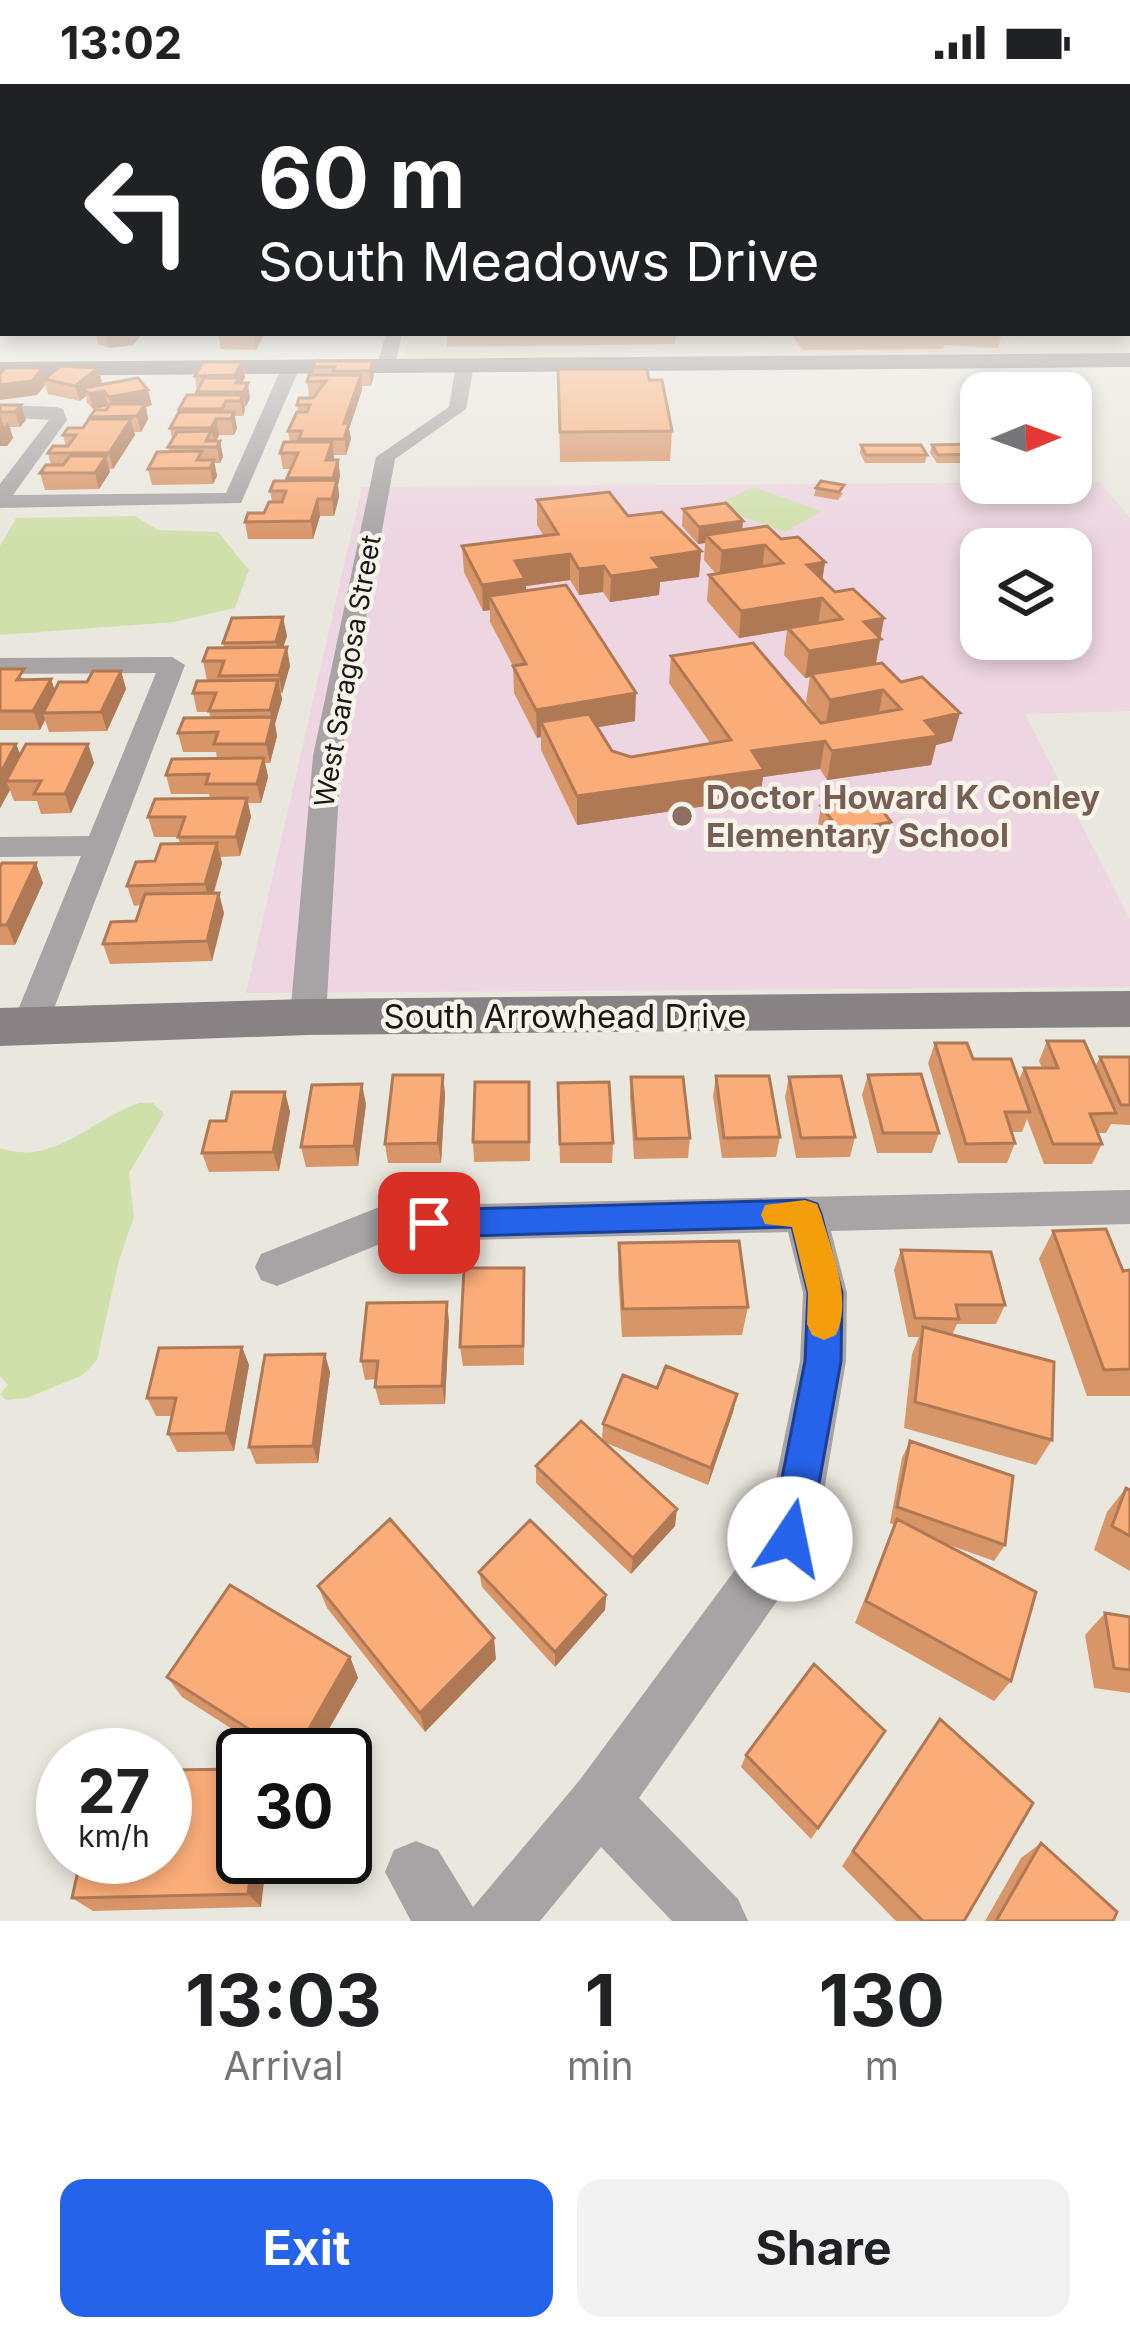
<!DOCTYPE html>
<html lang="en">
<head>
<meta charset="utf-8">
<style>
  body { margin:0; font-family:Inter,sans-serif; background:#f2f2f2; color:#202124; height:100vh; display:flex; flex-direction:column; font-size:45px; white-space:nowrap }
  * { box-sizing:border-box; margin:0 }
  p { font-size:39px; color:#757577 }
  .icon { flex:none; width:66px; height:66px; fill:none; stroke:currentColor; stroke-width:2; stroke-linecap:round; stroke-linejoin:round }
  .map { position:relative; height:1837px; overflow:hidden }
  .details { display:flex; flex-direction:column; background:#fff; flex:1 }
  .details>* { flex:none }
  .guide { position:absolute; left:0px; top:0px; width:1131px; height:252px; box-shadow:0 6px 18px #0003; background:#202124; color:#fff; overflow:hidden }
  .needle { width:78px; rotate:89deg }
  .buttons { position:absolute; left:960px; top:288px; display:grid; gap:24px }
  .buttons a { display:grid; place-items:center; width:132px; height:132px; border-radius:24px; background:#fff; box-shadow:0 6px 18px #0003; font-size:60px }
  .speed { position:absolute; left:36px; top:1644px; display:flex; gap:24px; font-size:60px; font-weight:700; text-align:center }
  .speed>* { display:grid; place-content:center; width:156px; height:156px; border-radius:50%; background:#fff; box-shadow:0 6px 18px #0003; line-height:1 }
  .speed small { font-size:30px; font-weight:400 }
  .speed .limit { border:6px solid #111; border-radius:18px; background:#fff; color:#111 }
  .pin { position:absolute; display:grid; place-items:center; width:102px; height:102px; color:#fff; margin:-51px; border-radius:24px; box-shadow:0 6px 18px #0006 }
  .me { position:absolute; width:132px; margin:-66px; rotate:11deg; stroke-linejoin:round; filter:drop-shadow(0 0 9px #0008) }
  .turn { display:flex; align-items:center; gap:42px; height:252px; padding:0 60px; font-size:54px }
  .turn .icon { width:156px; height:156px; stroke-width:2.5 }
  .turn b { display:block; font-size:84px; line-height:102px }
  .eta { display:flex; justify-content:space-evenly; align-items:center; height:204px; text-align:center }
  .eta b { font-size:72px; font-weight:700; line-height:84px }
  .primary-button { display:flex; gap:24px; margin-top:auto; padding:24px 60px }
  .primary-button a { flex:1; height:138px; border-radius:24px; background:#2563eb; color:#fff; font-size:48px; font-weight:700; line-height:138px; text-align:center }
  .primary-button a+a { background:#f2f2f2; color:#202124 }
  .status { display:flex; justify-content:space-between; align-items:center; height:84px; padding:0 60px; background:#fff; direction:ltr }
  .status svg { height:33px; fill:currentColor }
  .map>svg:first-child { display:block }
</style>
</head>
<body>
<div class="status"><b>13:02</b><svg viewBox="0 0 49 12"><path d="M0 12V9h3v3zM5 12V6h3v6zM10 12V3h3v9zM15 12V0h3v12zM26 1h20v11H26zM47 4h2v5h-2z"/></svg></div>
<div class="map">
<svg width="1130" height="1837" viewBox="0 0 1130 1837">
  <rect width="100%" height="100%" fill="#eae7de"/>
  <!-- education -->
  <path fill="#edd5e1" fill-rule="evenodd" d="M1100,398L1130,434V627L1025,630L1130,836V903L246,909L362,403ZM981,465H1071V555H981Z"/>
  <!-- medical -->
  <path fill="#e7dcc7" d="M1128,202L1130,271L409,275L404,270L409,249H1128Z"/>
  <!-- green -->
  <path fill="#d0e0ab" d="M753,403L822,427L785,448L714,422Z
    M135,432L158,446L218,448L249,486L235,524L174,538L0,551V462L16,434Z
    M139,1019H153L164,1030L129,1089L134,1133L119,1176L97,1276L83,1291L27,1314L6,1316L0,1310L8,1301L0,1292V1064C54,1083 91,1035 139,1019Z"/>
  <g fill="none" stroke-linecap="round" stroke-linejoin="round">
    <!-- street -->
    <path fill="#a8a3a4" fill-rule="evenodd" d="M386,249H402L395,282L386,287L377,282Z
      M465,276L474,281L466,325L395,375L341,672L326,933L321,942L308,946L295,942L290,933L313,672L376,373L449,323L456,281Z
      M291,278L300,283L241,419L0,424V400L49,336L0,333V321L56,323L63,325L67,336L13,411L226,409L282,283Z
      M172,573L185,581L47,943L42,952L29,956L16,952L11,943L81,772L0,773V753L89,752L156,589L0,590V574Z
      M1130,1106V1140L831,1147L847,1209L846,1277L816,1455L808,1473L639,1714L738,1815L748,1837H672L601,1763L540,1837H411L385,1788L394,1766L416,1757L438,1766L473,1823L579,1697L766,1444L800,1277L803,1209L788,1148L385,1158L277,1202L261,1196L255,1183L261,1170L382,1122Z"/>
    <!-- secondary -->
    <path fill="#898284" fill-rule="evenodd" d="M1130,269V283L0,292V278Z
      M1130,907V943L308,951L0,962V924L308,915Z"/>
  </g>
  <!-- wall -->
  <path fill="#d89568" d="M96,249H143L133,261L109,264L98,260Z
    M164,249H216L206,252Z
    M218,249H265L256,266L221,265Z
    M447,249H676L675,260L447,263Z
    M794,249H1002L998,264L944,261L943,265L803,266L794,254Z
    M373,277L374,291L371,302H362V306L349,345L351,355L346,371H334L333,376H338L340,392L338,401L339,413L334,432H320L313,455H248L245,438L264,429L272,418L270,407L288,397L291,385H283L280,369L290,358L288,347L298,328L297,321L314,312L309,313L307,298L314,291L313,283Z
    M242,278L245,293L242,299L250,314L245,323L243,332H235L237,344L234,351H219L216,357H220L223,373L220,379H214L217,392L213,400L152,401L148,385L169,367L168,363L172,355L170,344L180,328L179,325L197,311L195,292Z
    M43,284L46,293L102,298L98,301L152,321L146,323L148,335L141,348H134L135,351L113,385H109L110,388L99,405L45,406L40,389L51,381L48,369L66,362L63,351L83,344L91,335L90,333L106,326L108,323L93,325L87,319L86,312L80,317L48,310L45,301L37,311Z
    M558,285L649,296L672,347L670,377L560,378Z
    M0,321H21L26,336L20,343H10L13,354L7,362H0Z
    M981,360V379H937L930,369L932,361Z
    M861,361L927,371L925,379H865L860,369Z
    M816,404L843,409L838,416L814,412Z
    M537,416L628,432L701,467L699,493L660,498L659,511L610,518L603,508L579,511L570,496L526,502V507L635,637L598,643L612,667L631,673L710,659L669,599L671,572L822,639L806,618L810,593L805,594L784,571L787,546L739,554L707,517L709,491L716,490L704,476L705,459L698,460L682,442L683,425L743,437L742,446L781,455L825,478L822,496L835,508L884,534L876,580L952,657L936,661L931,681L827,696L820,685L763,693L760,714L577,741L541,666V653L537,654L514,609L513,582L490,538V526L483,527L464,488L462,462L544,452L537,441Z
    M287,552L283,563L290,582L281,610L282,615L275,640L277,652L270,679H265L268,693L261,719H248L251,733L240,772L220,773L222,779L214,809L224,829L212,877L110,880L103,860L136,837L141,821L134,822L127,802L180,760L178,753H154L148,733L210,714L209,710H171L166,691L217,674L216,668H183L178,649L211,634L209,628H197L193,609L220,597L207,596L203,577L224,564L223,559Z
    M0,585L28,596L51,595L55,607L121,587L126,605L107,647L49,648L45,636L40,646H0Z
    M0,660H16L20,671L88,660L94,679L71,729L41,730L37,717H14L10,706L0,724Z
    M821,722L886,758L836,767L818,741Z
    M0,783L43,799L15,861H0Z
    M1047,957L1095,983L1100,973H1130V1041L1111,1040L1106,1049H1098L1102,1060L1092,1080H1044L1027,1035L1022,1048H1011L1015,1059L1007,1079H958L928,979L935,959L1019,996L1024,984H1042L1039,977Z
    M443,991L445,1011L441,1079H388L385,1060Z
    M868,991L939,1049L932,1069H877L862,1011Z
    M716,992L780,1053L776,1073L722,1074L713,1012Z
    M631,993L690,1054L688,1074L634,1075L630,1013Z
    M789,993L855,1053L850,1073L796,1074L785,1013Z
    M529,998L530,1077L474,1078L473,1058Z
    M558,999L613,1059L612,1079H560Z
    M285,1008L290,1028L279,1087L209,1088L202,1069L226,1037Z
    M366,1020L358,1082L306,1083L301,1063Z
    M1053,1147L1123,1187L1130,1186V1312H1087L1039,1175Z
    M619,1159L748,1223L742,1251L622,1253L618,1187Z
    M901,1166L1005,1221L996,1240H957L952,1251L1052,1356L1036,1381L904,1344L912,1270L919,1253H908L894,1186Z
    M524,1203V1281L463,1282L460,1263Z
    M449,1237L445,1320L380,1321L375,1303L376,1295L365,1296L361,1277Z
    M242,1263L249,1281L234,1367L177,1368L168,1350L172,1332H156L147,1314Z
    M330,1288L318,1379L256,1380L249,1363Z
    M657,1304L737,1310L733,1328L708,1401L604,1358L675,1442L631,1490L536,1399V1382L602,1356L603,1340Z
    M910,1357L1005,1461L994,1477L938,1457L1011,1597L994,1617L855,1539L894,1441L890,1439L902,1374Z
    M1126,1404L1130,1406V1487L1094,1466L1107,1428Z
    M479,1488L606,1511L605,1526L555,1583L482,1503Z
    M318,1502L496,1575L425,1648L327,1524Z
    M1105,1529L1130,1533V1609L1094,1604L1085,1551Z
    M350,1573L358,1594L314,1671H273L182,1613L167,1593Z
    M940,1635L964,1837H896L842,1782Z
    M885,1647L811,1755L741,1683L746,1671Z
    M243,1685L261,1823L93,1827L72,1814Z
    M1041,1759L1113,1837H985L1021,1774Z"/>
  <!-- shaded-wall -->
  <path fill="#b07955" d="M3,213V246L0,249V216Z
    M105,249H143L133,261L109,264Z
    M253,249H265L256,266Z
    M373,277L374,291L371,302L370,287Z
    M242,278L245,293L238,308L235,291Z
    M43,284L47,296L44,295L45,301L37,311L0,316V301Z
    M98,284L102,298L88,309L83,304L86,312L80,317L75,302Z
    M361,291L362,306L349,345L351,355L346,371L344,339Z
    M248,299L250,314L246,323L243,308Z
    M148,306L152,321L146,323L148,335L141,348L137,332L113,328L109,313Z
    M104,307L108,322L93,325L89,310Z
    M243,311L245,326L243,332L240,317Z
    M21,321L26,336L20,343L15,328Z
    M234,328L237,344L234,351L231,335Z
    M0,331L4,343L8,338L13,354L7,362H0Z
    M131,335L135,351L113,385L109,369Z
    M216,335L219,351L215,360L211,344Z
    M220,357L223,373L220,379L217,363Z
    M332,358L334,374L328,393L326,376Z
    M106,372L110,388L99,405L95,389Z
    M214,376L217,392L213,400L210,384Z
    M338,376L340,392L338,401L339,413L334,432L332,415L334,406L333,394Z
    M318,415L320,432L313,455L311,437Z
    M743,437L741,454L706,451L705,459L698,460L699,443Z
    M765,461L762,486L719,493L722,467Z
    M701,467L699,493L660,498L659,511L610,518L611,492L652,474Z
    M570,470V496L526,502V521L489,512L490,526L483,527L482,501L515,477Z
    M825,478L821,504L807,481Z
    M604,482L603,508L579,511V485Z
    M822,514L818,541L739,554L741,527Z
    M283,533L287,552L279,576L276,558Z
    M884,534L875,582L811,590L810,593L805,594L809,567L864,538Z
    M287,563L290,582L282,610L279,591Z
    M121,587L126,605L107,647L101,628Z
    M51,595L57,614L43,629L45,636L40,646L33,627Z
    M278,596L282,615L275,640L277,652L270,679L266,660L272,638L270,626Z
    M883,606L878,634L825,643L830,616Z
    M636,609L635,637L547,652L541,638V653L537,654L536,626Z
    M960,629L952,657L936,661L931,681L827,696L832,667L925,637Z
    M825,657L820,685L763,693L760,714L577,741V712L752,667Z
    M16,660L24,679L6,697L10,706L0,724V690Z
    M88,660L94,679L71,729L65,710Z
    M264,674L268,693L261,719L257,700Z
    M247,714L251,733L240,772L236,753Z
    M891,738L886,758L836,767L840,747Z
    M217,759L222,779L210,820L205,800Z
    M36,779L43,799L15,861L7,841Z
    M219,809L224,829L212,877L207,857Z
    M443,991L445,1011L441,1079L438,1059Z
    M362,1000L366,1020L358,1082L354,1062Z
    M285,1008L290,1028L279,1087L273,1068Z
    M447,1218L449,1237L445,1320L442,1302Z
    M242,1263L249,1281L234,1367L226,1349Z
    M325,1270L330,1288L318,1379L313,1362Z
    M737,1310L733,1328L708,1401L711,1384Z
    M677,1425L675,1442L631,1490L633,1474Z
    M606,1511L605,1526L555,1583V1568Z
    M494,1554L496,1575L425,1648L420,1629Z
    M350,1573L358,1594L314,1671H294Z
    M253,1773H267L261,1823L248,1810Z"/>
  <!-- building -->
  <path fill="#fbad79" stroke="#b07955" stroke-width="3" d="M315,277H373L370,287H333L335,283H313Z
    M203,278H242L235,291L195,292Z
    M61,282L98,284L75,302L44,295Z
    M5,284H43L32,297L0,301V290Z
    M558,285H647L649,296H662L672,347L560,348Z
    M309,291H361L344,339H349L344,355H299L302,347H288L297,328H307L310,321H297L299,314H313L326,297L307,298Z
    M138,294L148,306L109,313L104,307L89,310L83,304Z
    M204,294H239L236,299H248L243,308H197Z
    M187,311H243L240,317H226L222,325H179Z
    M110,320H145L137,332L90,333L95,326H106Z
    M0,321H21L15,328H0Z
    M179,328H234L231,335H216L211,344H170Z
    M89,335H131L109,369H48L53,362H68L76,351H63L68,344H83Z
    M211,347L206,357H220L217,363H168L177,348Z
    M284,358H332L326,376H338L333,394H287L298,369H280Z
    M981,360V370L938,371L932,361Z
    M861,361H921L927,371H866Z
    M202,367L197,376H214L210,384L148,385L157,368Z
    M70,372H106L95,389H40L46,381H63Z
    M337,396L332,415H318L311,437L245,438L248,429H264L269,418H282L286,407H270L274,397Z
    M821,397L844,401L839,408L816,404Z
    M609,408L628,432L662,428L701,467L652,474L661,485L611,492L604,482L579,485L570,470L515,477L525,495L482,501L462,462L558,450L537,416Z
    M726,419L743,437L699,443L683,425Z
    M767,442L781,455L798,453L825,478L807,481L835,508L853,505L884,534L864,538L881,555L809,567L788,544L842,535L822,514L741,527L709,491L783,479L765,461L722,467L706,451Z
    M566,501L636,609L536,626L513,582L526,580L489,512Z
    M283,533L276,558L223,559L232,534Z
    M753,559L821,639L901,625L883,606L830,616L811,590L882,579L901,598L922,593L960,629L925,637L938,652L832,667L825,657L752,667L764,686L577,712L541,638L589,630L612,667L631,673L731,656L671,572Z
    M287,563L279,591L219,592L224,577H203L208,564Z
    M0,585H24L17,596L51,595L33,627H0Z
    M93,587H121L101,628L43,629L59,598H87Z
    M278,596L270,626L209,627L216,609H193L197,597Z
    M273,633L266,660H214L218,648L178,649L184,634Z
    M0,660H16L0,690Z
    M26,660H88L65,710H34L41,697H6Z
    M264,674L257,700H206L209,690L166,691L172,675Z
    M247,714L236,753H178L185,733H148L155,715Z
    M873,714L891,738L840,747L821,722Z
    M217,759L205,800L127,802L136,778L155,777L161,760Z
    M2,779H36L7,841H0V783Z
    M219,809L207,857L103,860L111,838L136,837L145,810Z
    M1047,957H1084L1116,1029L1090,1030L1102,1060H1053L1024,984H1058Z
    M935,959H967L973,975H1011L1030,1028H1005L1015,1059L966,1060Z
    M1100,973H1130V1021H1121Z
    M921,990L939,1049H883L868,991Z
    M393,991H443L438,1059L385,1060Z
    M716,992H769L780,1053L724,1054Z
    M841,992L855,1053L801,1054L789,993Z
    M631,993H683L690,1054L636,1055Z
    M475,998H529V1058H473Z
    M609,998L613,1059L560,1060L558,999Z
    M362,1000L354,1062L301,1063L312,1001Z
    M232,1008H285L273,1068L202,1069L210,1037H226Z
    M1106,1145L1123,1187L1130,1186V1285L1104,1286L1053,1147Z
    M739,1157L748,1223L623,1225L619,1159Z
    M901,1166L991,1168L1005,1221H956L959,1235L915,1234Z
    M464,1184H524L523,1262L460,1263Z
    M447,1218L442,1302L375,1303L378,1277H361L367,1219Z
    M923,1243L1054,1278L1052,1356L915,1318Z
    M242,1263L226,1349L168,1350L176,1314H147L159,1264Z
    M325,1270L313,1362L249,1363L265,1271Z
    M666,1282L737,1310L711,1384L603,1340L623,1291L657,1304Z
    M581,1337L677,1425L633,1474L536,1382Z
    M910,1357L1013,1392L1005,1461L897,1423Z
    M1126,1404L1130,1406V1452L1112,1442Z
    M390,1435L494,1554L420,1629L318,1502Z
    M897,1435L1036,1508L1011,1597L866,1517Z
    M530,1436L606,1511L555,1568L479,1488Z
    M230,1501L350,1573L294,1671H290L167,1593Z
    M1105,1529L1130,1533V1586L1114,1584Z
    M814,1580L885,1647L818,1744L746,1671Z
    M940,1635L1033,1719L964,1837H923L853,1767Z
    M243,1685V1773H253L248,1810L72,1814L81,1773H165V1686Z
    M1041,1759L1117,1828L1113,1837H996Z"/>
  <!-- sky -->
  <linearGradient id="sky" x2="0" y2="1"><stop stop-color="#93c0f0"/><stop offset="0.44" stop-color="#f6f4f0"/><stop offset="1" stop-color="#f6f4f0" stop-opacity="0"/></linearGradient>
  <rect width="1130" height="459" fill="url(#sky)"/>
  <!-- route -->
  <path fill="#2563eb" stroke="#184099" stroke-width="3" d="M805,1116L817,1120L821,1130L842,1209L841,1277L809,1455L804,1469L790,1474L776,1469L770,1455L805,1277L808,1209L792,1143L429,1153L418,1149L413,1139L418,1130L429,1126Z"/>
  <!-- slow -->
  <path fill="#f59e0b" d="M805,1116L817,1120L821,1130C831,1166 853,1215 836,1251L824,1256L812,1251L807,1240L808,1209L792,1143L765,1140L761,1131L765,1121Z"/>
  <!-- markers -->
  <circle fill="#8d6e63" stroke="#f7f4eb" stroke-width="4.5" cx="682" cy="732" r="12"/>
  <g text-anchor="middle" stroke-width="9" stroke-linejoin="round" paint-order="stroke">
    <!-- far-street labels -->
    <g font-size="27" fill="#181714" stroke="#f7f4eb">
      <text transform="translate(348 587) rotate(-80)" y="9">West Saragosa Street</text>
    </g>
    <!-- education labels -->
    <g font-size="33" font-weight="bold" fill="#785e54" stroke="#f7f4eb" text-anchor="start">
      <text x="706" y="725">Doctor Howard K Conley<tspan x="706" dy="38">Elementary School</tspan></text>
    </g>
    <!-- street labels -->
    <g font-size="33" fill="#181714" stroke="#f7f4eb">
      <text x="565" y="944">South Arrowhead Drive</text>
    </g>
  </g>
</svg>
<div class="buttons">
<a><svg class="needle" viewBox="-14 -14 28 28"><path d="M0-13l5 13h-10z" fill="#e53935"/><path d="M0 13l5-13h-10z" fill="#757577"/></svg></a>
<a><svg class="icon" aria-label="layers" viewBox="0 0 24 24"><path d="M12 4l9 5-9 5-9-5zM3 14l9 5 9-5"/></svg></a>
</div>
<div class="speed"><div>27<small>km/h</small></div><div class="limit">30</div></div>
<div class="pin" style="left:429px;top:1139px;background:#d93025"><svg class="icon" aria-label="arrive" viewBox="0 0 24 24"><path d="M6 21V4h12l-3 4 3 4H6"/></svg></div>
<svg class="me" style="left:790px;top:1455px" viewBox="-20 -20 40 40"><circle r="19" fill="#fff"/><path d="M0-13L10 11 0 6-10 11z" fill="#2563eb"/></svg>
<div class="guide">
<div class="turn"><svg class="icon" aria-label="left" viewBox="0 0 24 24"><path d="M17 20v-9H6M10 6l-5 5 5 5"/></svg><div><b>60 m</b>South Meadows Drive</div></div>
</div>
</div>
<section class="details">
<div class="eta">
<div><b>13:03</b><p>Arrival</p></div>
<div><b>1</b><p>min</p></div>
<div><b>130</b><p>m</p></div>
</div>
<div class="primary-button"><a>Exit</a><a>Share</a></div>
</section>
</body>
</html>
